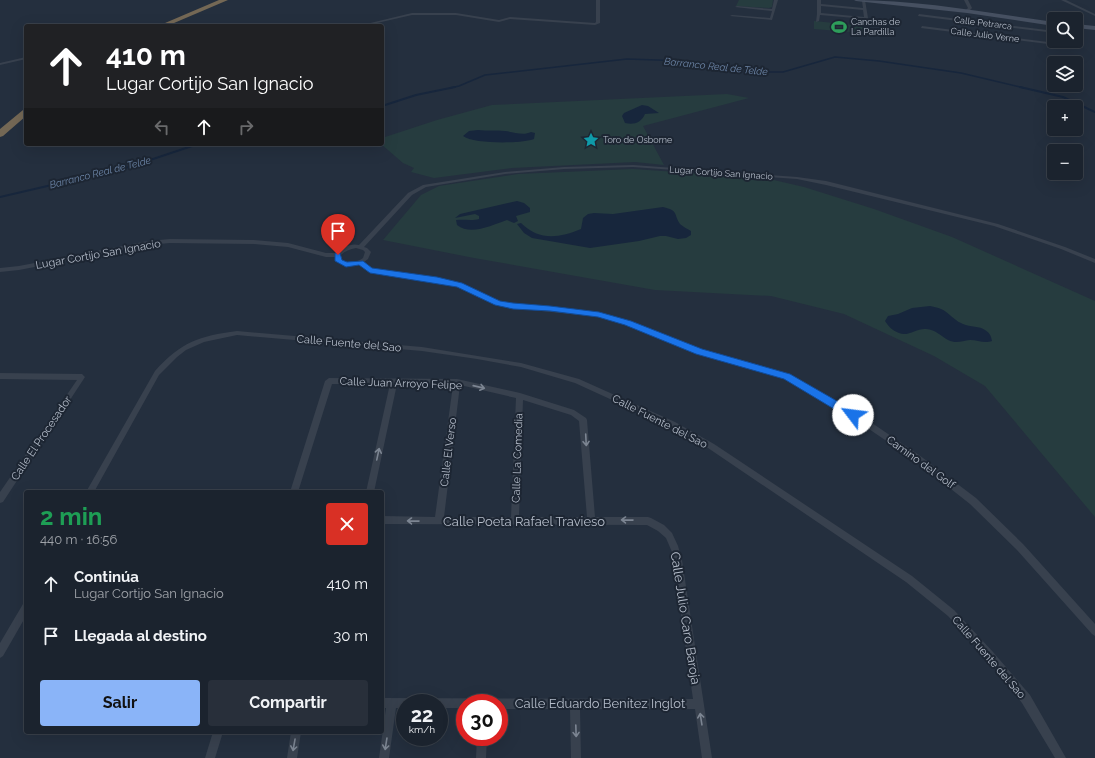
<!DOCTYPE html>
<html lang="es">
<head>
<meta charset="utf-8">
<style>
  body { margin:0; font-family:Raleway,sans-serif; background:#282f3a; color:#f1f3f6; height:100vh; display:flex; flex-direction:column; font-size:15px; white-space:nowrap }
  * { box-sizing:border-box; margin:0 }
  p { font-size:13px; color:#a0a4aa }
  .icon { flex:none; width:22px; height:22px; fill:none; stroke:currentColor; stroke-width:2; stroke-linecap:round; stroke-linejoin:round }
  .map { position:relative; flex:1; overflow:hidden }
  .drawer { position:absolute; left:24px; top:490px; width:360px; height:244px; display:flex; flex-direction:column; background:#1b232e; border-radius:4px; box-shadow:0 4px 16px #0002,0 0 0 1px #39404a }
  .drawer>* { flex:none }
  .banner { position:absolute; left:24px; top:24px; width:360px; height:122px; border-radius:4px; box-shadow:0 4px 16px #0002,0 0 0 1px #39404a; background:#202124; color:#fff; overflow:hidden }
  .fabs { position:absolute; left:1047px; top:12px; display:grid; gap:8px }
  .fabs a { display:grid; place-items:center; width:36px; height:36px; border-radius:4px; background:#1b232e; box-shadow:0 4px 16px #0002,0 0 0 1px #39404a; font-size:20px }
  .speed { position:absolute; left:396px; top:694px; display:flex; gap:8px; font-size:20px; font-weight:700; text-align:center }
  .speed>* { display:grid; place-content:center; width:52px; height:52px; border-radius:50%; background:#1b232e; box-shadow:0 4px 16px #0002,0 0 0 1px #39404a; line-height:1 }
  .speed small { font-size:10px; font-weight:400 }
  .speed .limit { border:6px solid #d22; background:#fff; color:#111 }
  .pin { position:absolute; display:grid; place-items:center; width:34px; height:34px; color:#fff; margin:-41px -17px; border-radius:50% 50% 50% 0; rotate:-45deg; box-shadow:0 0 4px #0007 }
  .pin .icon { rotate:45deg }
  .me { position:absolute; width:44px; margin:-22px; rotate:300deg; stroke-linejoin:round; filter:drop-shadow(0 0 3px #0008) }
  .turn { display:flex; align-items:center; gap:14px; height:84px; padding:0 16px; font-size:18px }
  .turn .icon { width:52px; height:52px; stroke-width:2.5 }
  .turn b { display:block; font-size:28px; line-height:34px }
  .lanes { display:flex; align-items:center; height:38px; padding:0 16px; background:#0003; justify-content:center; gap:20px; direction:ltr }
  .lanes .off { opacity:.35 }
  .round { display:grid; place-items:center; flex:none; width:42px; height:42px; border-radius:4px; background:#282f3a }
  .headline { display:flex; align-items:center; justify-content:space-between; height:68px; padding:0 16px }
  h1 { font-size:24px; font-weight:700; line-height:30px; color:#1e9e55 }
  .button { display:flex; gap:8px; margin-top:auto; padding:8px 16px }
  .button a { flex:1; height:46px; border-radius:4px; background:#8ab4f8; color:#111; font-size:16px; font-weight:700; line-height:46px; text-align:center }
  .button a+a { background:#282f3a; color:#f1f3f6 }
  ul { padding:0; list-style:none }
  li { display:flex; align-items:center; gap:12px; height:52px; padding:0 16px }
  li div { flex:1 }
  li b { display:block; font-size:15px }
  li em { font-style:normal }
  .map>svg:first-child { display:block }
</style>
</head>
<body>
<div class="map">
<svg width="1095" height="758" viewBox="0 0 1095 758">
  <rect width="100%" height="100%" fill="#242f3e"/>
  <!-- green -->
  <path fill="#263c3f" d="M739,0H773L772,7L769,8L736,6Z
    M814,21L864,26L865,30L862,33L814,29Z
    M727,94L749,98L643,126L664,165L635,162L512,168L434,178L411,172L414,168L403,163L381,144L382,138L437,120L492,105Z
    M633,169L765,178L804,187L874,209L952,237L1095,301V517L985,386L934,356L844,314L771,296L655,290L474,258L383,240L421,195L439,186L518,174Z"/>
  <!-- water -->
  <path fill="#17263c" d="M642,105L648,106L659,113L645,114C641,123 634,125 625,123L622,116L624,113Z
    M478,130C487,131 496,130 505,131C514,132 523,136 531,132L535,133L534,139C521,144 473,144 463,136L469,131Z
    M517,201L524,203L530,208V212L516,216L518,221L514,223L507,220C492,225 471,236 457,225L456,220C464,219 472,221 479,219V216L475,214L455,218L460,214Z
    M663,207C679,211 673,213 680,224C683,227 688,229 691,231V235L686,238L678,239L666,236H660L639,241L590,248L532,238L524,233L517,224L521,223C539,241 559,238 581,229L583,218L588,214L594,213L613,214Z
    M930,306C950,309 949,318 963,324C970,327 980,326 985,330C990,333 991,336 992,341C984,344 978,340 970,340C962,341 956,344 948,340C941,336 936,330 926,329C917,328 908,337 899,333C893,331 888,326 885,321L888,316L898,314L912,308Z"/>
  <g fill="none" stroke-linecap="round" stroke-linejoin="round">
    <!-- stream-far1 -->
    <path stroke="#17263c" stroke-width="1.5" d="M450,88L459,86L485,75L627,59L687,61L770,72H783L835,57L879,61L961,73L1024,88"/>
    <!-- stream -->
    <path stroke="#17263c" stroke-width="2" d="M1020,87L1063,97L1095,112
      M382,106L416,95L455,87
      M0,197L129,167L198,144"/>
    <!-- street -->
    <path fill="#38414e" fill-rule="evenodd" d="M596,0H600V23L595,25L510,19L499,22L456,15H412L364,26H358L412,13H456L499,20L510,17L595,23L596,22Z
      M774,0H778L772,20L730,16L732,15L770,18L772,11L735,7L737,6L772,9Z
      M817,0H821V4L863,8L862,1L865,0L868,18L866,19L820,15L819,21L816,22L817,14ZM821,6L863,10L864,17L821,13Z
      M964,0H968L972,8L968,12L965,11L968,8Z
      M1061,0H1066L1095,14V16Z
      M919,14L1047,30L1049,31L1047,32L918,16Z
      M922,26L1048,42L1050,43L1048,44L921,28Z
      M26,57V59L0,65V63Z
      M633,165L797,177L826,181L998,224L1065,247L1095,259V263L1061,249L994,226L826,185L797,179L633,167L564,169L505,174L426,187L412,195L364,247L367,248L371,252L368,259L364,262L372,268L459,283L500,301L513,304L599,313L630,321L701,350L789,374L869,421L919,455L976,498L1023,544L1095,624V636L1092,634L1017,550L970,504L913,459L863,425L785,378L697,354L626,325L599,317L513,308L496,304L458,287L370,272L359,264C351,267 343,267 336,261L335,257H326L288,247L254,244L170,243L148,245L19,270L0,272V268L19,266L148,241L170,239L254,240L288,243L326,253H336C342,247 351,243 359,245L408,193L423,185L505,172L564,167ZM356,248L363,250L365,252L363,258C356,263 349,264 342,260L341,255C345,251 350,249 356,248Z
      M237,331L422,347L521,363L579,379L675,422L714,444L912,576L954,610L993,652L1030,695L1066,758H1055L1022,703L987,658L948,616L906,582L708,448L669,426L575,383L521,367L477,359L422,351L237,335L204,342L186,350L177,357L159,375L94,492H86L155,371C181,342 199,336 237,331Z
      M0,373L82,374L85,377L3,502L0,503V492L77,380L0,379Z
      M329,378L457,379L520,393L574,410L586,418L587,420L595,517H648L651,518L664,525L672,533L678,546L682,560L712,758H702L695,709H580L581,758H571L570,709H499V703H465V708H439V703H405V708H396L389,758H379L386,708H382V698L693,699L672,552L666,538L658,531L647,525L382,524V516L435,517L453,385L397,384L374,492H366L390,384H332L298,492H290L325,381ZM460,385L516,398L511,517H444ZM523,400L571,415L579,421L587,517H519Z
      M26,602V616L3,656L0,658V643L23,604Z
      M213,732H223L215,758H205Z
      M291,732H301L297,758H287Z
      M477,737H487L486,758H476Z"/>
    <!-- secondary -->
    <path fill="#465061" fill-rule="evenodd" d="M854,0C919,0 989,13 1054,22V26L967,13L856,1Z
      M1076,24L1095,26V30L1076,28Z"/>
    <!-- highway -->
    <path fill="#746855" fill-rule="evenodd" d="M219,0H228L167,26H158Z
      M26,109V116L3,136L0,137V129L23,110Z"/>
  </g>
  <!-- one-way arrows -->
  <defs><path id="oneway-shaft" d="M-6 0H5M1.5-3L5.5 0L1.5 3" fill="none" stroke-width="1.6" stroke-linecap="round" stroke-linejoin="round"/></defs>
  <g stroke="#7c8592">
    <use href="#oneway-shaft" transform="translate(479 387) rotate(13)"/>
    <use href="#oneway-shaft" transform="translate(586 440) rotate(87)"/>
    <use href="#oneway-shaft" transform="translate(378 454) rotate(-78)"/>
    <use href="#oneway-shaft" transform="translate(627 520) rotate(-179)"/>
    <use href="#oneway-shaft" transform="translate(413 521) rotate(-179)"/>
    <use href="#oneway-shaft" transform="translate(701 719) rotate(-99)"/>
    <use href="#oneway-shaft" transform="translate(576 731) rotate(88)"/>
    <use href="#oneway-shaft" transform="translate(386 744) rotate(99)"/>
    <use href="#oneway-shaft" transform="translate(294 745) rotate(100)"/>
  </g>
  <!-- route -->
  <path fill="#1a73e8" stroke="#114b97" d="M335,253H340L342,260L347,262L363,261L372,268L437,277L462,283L500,301L513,303L550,306L599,312L631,321L702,349L790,374L856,412L858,415L856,418H849L784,379L696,354L625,325L598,317L550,311L513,309L495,305L457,287L370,273L359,265L346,267L335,261Z"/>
  <!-- icons -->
  <defs>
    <symbol id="stadium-bare" viewBox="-9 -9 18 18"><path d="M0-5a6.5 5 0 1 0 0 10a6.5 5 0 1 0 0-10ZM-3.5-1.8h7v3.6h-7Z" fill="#2e9e5b" stroke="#1d2633" stroke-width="2.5" paint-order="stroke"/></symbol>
    <symbol id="sight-bare" viewBox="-9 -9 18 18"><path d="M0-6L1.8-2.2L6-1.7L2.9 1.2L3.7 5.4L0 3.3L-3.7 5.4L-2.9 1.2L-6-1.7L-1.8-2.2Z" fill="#0f9aa8" stroke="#1d2633" stroke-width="2.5" paint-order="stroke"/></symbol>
  </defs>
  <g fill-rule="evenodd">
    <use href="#stadium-bare" x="828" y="16" width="22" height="22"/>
    <use href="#sight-bare" x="580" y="129" width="22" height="22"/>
  </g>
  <g text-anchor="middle" stroke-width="4" stroke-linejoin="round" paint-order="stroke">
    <!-- far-poi labels -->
    <g font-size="9" fill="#b4bcc9" stroke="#1d2633" text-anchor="start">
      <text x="851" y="25">Canchas de<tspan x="851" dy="10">La Pardilla</tspan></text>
      <text x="603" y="143">Toro de Osborne</text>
    </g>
    <!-- far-street labels -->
    <g font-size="9" fill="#b4bcc9" stroke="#1d2633">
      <text transform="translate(983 23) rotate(7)" y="3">Calle Petrarca</text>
      <text transform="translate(985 35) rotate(7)" y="3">Calle Julio Verne</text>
      <text transform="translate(721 173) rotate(4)" y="3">Lugar Cortijo San Ignacio</text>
    </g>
    <!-- far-water labels -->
    <g font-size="10" font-style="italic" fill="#6d86a8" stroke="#1d2633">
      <text transform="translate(716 66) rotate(6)" y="4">Barranco Real de Telde</text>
      <text transform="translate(100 172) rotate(-14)" y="4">Barranco Real de Telde</text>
    </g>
    <!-- street labels -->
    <g font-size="11" fill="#b4bcc9" stroke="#1d2633">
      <text transform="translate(98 254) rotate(-10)" y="4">Lugar Cortijo San Ignacio</text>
      <text transform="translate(349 343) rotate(5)" y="4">Calle Fuente del Sao</text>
      <text transform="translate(401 383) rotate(2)" y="4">Calle Juan Arroyo Felipe</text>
      <text transform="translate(660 421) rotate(27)" y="4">Calle Fuente del Sao</text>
      <text transform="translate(41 438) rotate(-56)" y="4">Calle El Procesador</text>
      <text transform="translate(448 452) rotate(-83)" y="4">Calle El Verso</text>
      <text transform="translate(517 458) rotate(-88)" y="4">Calle La Comedia</text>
      <text transform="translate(921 462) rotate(36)" y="4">Camino del Golf</text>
      <text transform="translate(989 657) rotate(49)" y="4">Calle Fuente del Sao</text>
    </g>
    <!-- near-street labels -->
    <g font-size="13" fill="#b4bcc9" stroke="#1d2633">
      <text x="524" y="526">Calle Poeta Rafael Travieso</text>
      <text transform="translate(686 618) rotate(81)" y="5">Calle Julio Caro Baroja</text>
      <text x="600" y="708">Calle Eduardo Benítez Inglot</text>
    </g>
  </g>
</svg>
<div class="fabs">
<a><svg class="icon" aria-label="search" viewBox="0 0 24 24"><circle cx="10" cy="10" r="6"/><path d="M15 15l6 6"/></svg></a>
<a><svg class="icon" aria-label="layers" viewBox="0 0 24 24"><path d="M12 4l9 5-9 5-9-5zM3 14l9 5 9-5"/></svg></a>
<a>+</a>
<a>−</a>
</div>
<div class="speed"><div>22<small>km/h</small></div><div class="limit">30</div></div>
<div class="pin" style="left:338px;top:255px;background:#d93025"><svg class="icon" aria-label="arrive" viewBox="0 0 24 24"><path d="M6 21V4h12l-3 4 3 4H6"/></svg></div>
<svg class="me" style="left:853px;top:415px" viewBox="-20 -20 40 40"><circle r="19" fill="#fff"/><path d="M0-13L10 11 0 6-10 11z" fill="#1a73e8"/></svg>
<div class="banner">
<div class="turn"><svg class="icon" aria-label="ahead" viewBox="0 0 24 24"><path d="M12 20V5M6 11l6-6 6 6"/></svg><div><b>410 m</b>Lugar Cortijo San Ignacio</div></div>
<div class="lanes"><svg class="icon off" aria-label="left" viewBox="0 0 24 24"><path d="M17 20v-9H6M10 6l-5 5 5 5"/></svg><svg class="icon" aria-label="ahead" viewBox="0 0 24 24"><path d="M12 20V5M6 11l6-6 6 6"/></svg><svg class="icon off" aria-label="right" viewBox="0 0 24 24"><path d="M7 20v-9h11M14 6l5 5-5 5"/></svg></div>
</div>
<section class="drawer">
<div class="headline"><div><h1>2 min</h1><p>440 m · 16:56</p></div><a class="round" style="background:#d93025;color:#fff"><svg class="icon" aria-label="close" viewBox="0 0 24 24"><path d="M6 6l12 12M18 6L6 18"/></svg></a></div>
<ul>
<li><svg class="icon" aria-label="ahead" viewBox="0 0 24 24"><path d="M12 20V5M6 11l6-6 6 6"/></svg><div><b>Continúa</b><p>Lugar Cortijo San Ignacio</p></div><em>410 m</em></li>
<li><svg class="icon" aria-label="arrive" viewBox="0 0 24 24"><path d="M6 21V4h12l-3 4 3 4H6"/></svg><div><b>Llegada al destino</b></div><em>30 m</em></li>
</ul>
<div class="button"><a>Salir</a><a>Compartir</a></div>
</section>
</div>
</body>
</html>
